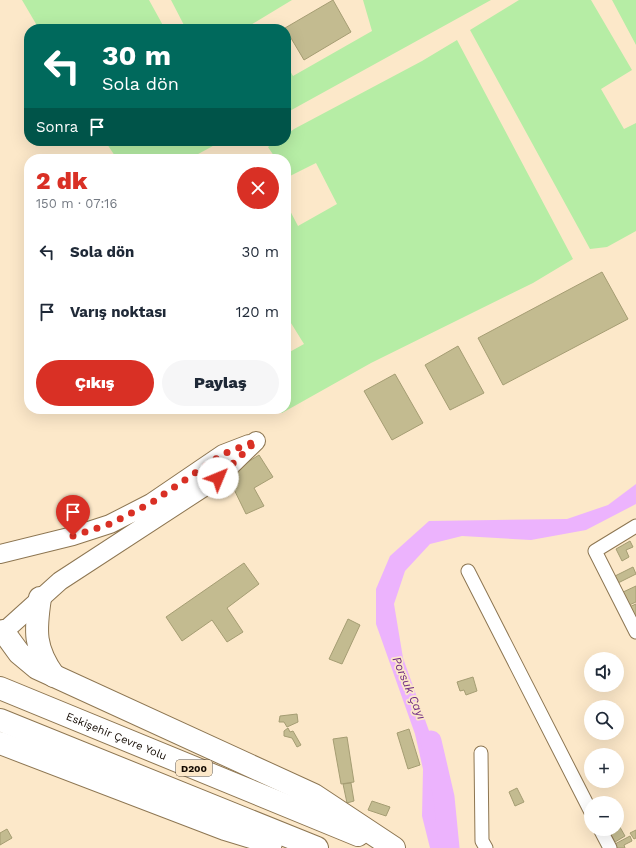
<!DOCTYPE html>
<html lang="tr">
<head>
<meta charset="utf-8">
<style>
  body { margin:0; font-family:"Work Sans",sans-serif; background:#f6f6f7; color:#1f2937; height:100vh; display:flex; flex-direction:column; font-size:15px; white-space:nowrap }
  * { box-sizing:border-box; margin:0 }
  p { font-size:13px; color:#747a83 }
  .icon { flex:none; width:22px; height:22px; fill:none; stroke:currentColor; stroke-width:2; stroke-linecap:round; stroke-linejoin:round }
  .map { position:relative; flex:1; overflow:hidden }
  .details { position:absolute; left:24px; top:154px; width:267px; height:260px; display:flex; flex-direction:column; background:#fff; border-radius:16px; box-shadow:0 4px 16px #0002 }
  .details>* { flex:none }
  .hud { position:absolute; left:24px; top:24px; width:267px; height:122px; border-radius:16px; box-shadow:0 4px 16px #0002; background:#00695c; color:#fff; overflow:hidden }
  .fabs { position:absolute; left:584px; top:652px; display:grid; gap:8px }
  .fabs a { display:grid; place-items:center; width:40px; height:40px; border-radius:50%; background:#fff; box-shadow:0 4px 16px #0002; font-size:20px }
  .pin { position:absolute; display:grid; place-items:center; width:34px; height:34px; color:#fff; margin:-41px -17px; border-radius:50% 50% 50% 0; rotate:-45deg; box-shadow:0 0 4px #0007 }
  .pin .icon { rotate:45deg }
  .me { position:absolute; width:44px; margin:-22px; rotate:45deg; stroke-linejoin:round; filter:drop-shadow(0 0 3px #0008) }
  .turn { display:flex; align-items:center; gap:14px; height:84px; padding:0 12px; font-size:18px }
  .turn .icon { width:52px; height:52px; stroke-width:2.5 }
  .turn b { display:block; font-size:28px; line-height:34px }
  .then { display:flex; align-items:center; height:38px; padding:0 12px; background:#0003; gap:8px; font-size:15px }
  .round { display:grid; place-items:center; flex:none; width:42px; height:42px; border-radius:21px; background:#f6f6f7 }
  .headline { display:flex; align-items:center; justify-content:space-between; height:68px; padding:0 12px }
  h1 { font-size:24px; font-weight:800; line-height:30px; color:#d93025 }
  .primary-button { display:flex; gap:8px; margin-top:auto; padding:8px 12px }
  .primary-button a { flex:1; height:46px; border-radius:24px; background:#d93025; color:#fff; font-size:16px; font-weight:800; line-height:46px; text-align:center }
  .primary-button a+a { background:#f6f6f7; color:#1f2937 }
  ul { padding:0; list-style:none }
  li { display:flex; align-items:center; gap:12px; height:60px; padding:0 12px }
  li div { flex:1 }
  li b { display:block; font-size:15px }
  li em { font-style:normal }
  .map>svg:first-child { display:block }
</style>
</head>
<body>
<div class="map">
<svg width="636" height="848" viewBox="0 0 636 848">
  <rect width="100%" height="100%" fill="#fce8c9"/>
  <!-- green -->
  <path fill="#b6eda5" d="M22,0H149L165,29H39Z
    M171,0H292L244,29H186Z
    M363,0H491L286,113V64L293,76L372,31Z
    M519,0H591L632,70L601,89L624,129L636,123V231L607,247L590,249L470,30Z
    M612,0H636V45Z
    M457,40L573,259L533,283L371,363L282,413L262,409H286V354L304,344L286,315V203L298,226L337,204L316,163L288,177L286,174V159H276L268,147L276,141H286V135L294,129L422,61Z
    M105,141H222L189,159H117Z"/>
  <!-- water -->
  <path fill="#ecb3fd" d="M636,484V504L586,530L531,540L462,536L430,544L405,571L394,604L403,658L438,756L439,795L456,848H430L422,816L423,769L415,734L376,624V589L390,556L429,521L567,519L608,505Z"/>
  <g fill="none" stroke-linecap="round" stroke-linejoin="round">
    <!-- river -->
    <path stroke="#ecb3fd" stroke-width="21" d="M431,741L444,797L449,848"/>
  </g>
  <!-- building -->
  <path fill="#c3bb90" stroke="#a59d73" d="M333,0L351,32L304,60L285,28Z
    M602,272L628,319L503,385L478,338Z
    M458,346L484,393L450,410L425,365Z
    M395,374L423,423L392,440L364,391Z
    M259,455L273,477L254,488L264,506L246,514L227,475Z
    M630,541L633,547L626,550L629,557L622,561L616,549Z
    M244,563L259,584L227,608L243,632L227,642L212,620L182,641L166,617Z
    M633,567L636,574L618,583L615,576Z
    M636,586V602L627,606L621,593Z
    M636,604V623L629,607Z
    M348,619L360,625L342,664L329,659Z
    M473,677L477,691L466,695L464,690L460,691L457,682Z
    M297,714L298,722L287,727L284,722H279L280,716Z
    M288,728L290,732L293,731L301,745L297,747L292,738L284,736V731Z
    M409,729L420,765L408,769L397,733Z
    M347,737L354,782L341,784L333,739Z
    M351,783L354,801L347,803L343,784Z
    M517,788L524,802L515,806L509,792Z
    M372,801L390,807L386,816L368,810Z
    M617,822L625,836L615,842L608,829H617Z
    M7,829L12,838L0,845V833Z
    M636,830V838L634,839L630,833Z
    M630,836L632,841L624,845L625,848H617L615,844Z"/>
  <g fill="none" stroke-linecap="round" stroke-linejoin="round">
    <defs>
      <path id="street" d="M636,526L595,551L636,632
        M468,571L591,812
        M481,753L482,841L486,848
        M600,829L610,848"/>
      <path id="secondary" d="M0,554L73,536L110,524L151,503L223,454L249,444
        M0,635L60,581L218,478L256,441"/>
      <g id="highway">
        <path d="M40,598C35,631 34,648 54,676"/>
        <path d="M3,631L19,653L37,668L314,795L394,848"/>
        <path id="s1" d="M0,688L358,835"/>
        <path d="M0,720L317,848"/>
        <path d="M0,743L225,829L271,843"/>
      </g>
    </defs>
    <!-- street casing -->
    <use href="#street" stroke="#8d7652" stroke-width="15"/>
    <!-- secondary casing -->
    <use href="#secondary" stroke="#8d7652" stroke-width="20"/>
    <!-- highway casing -->
    <use href="#highway" stroke="#8d7652" stroke-width="24"/>
    <!-- street -->
    <use href="#street" stroke="#fff" stroke-width="13"/>
    <!-- secondary -->
    <use href="#secondary" stroke="#fff" stroke-width="18"/>
    <!-- highway -->
    <use href="#highway" stroke="#fff" stroke-width="22"/>
  </g>
  <g fill="none" stroke-linecap="round" stroke-linejoin="round">
    <!-- route -->
    <path stroke="#d93025" stroke-width="7" stroke-dasharray="0 12.6" d="M73,536L110,524L151,503L223,454L256,441L218,478"/>
  </g>
  <g text-anchor="middle" stroke-width="3.5" stroke-linejoin="round" paint-order="stroke">
    <!-- shield labels -->
    <rect fill="#fce8c9" stroke="#584c3d" stroke-width="1" x="176" y="760" width="36" height="16" rx="3"/>
    <g font-size="10" font-weight="bold" fill="#120901">
      <text x="194" y="772">D200</text>
    </g>
    <!-- street labels -->
    <g font-size="11" fill="#120901" stroke="#fce8c9">
      <text dy="4" stroke="none"><textPath href="#s1" startOffset="126">Eskişehir Çevre Yolu</textPath></text>
    </g>
    <!-- water labels -->
    <g font-size="12" font-style="italic" fill="#712d83" stroke="#fce8c9">
      <text transform="translate(409 688) rotate(67)" y="4">Porsuk Çayı</text>
    </g>
  </g>
</svg>
<div class="fabs">
<a><svg class="icon" aria-label="sound" viewBox="0 0 24 24"><path d="M4 9h4l5-4v14l-5-4H4zM17 9q2 3 0 6"/></svg></a>
<a><svg class="icon" aria-label="search" viewBox="0 0 24 24"><circle cx="10" cy="10" r="6"/><path d="M15 15l6 6"/></svg></a>
<a>+</a>
<a>−</a>
</div>
<div class="pin" style="left:73px;top:536px;background:#d93025"><svg class="icon" aria-label="arrive" viewBox="0 0 24 24"><path d="M6 21V4h12l-3 4 3 4H6"/></svg></div>
<svg class="me" style="left:218px;top:478px" viewBox="-20 -20 40 40"><circle r="19" fill="#fff"/><path d="M0-13L10 11 0 6-10 11z" fill="#d93025"/></svg>
<div class="hud">
<div class="turn"><svg class="icon" aria-label="left" viewBox="0 0 24 24"><path d="M17 20v-9H6M10 6l-5 5 5 5"/></svg><div><b>30 m</b>Sola dön</div></div>
<div class="then">Sonra<svg class="icon" aria-label="arrive" viewBox="0 0 24 24"><path d="M6 21V4h12l-3 4 3 4H6"/></svg></div>
</div>
<section class="details">
<div class="headline"><div><h1>2 dk</h1><p>150 m · 07:16</p></div><a class="round" style="background:#d93025;color:#fff"><svg class="icon" aria-label="close" viewBox="0 0 24 24"><path d="M6 6l12 12M18 6L6 18"/></svg></a></div>
<ul>
<li><svg class="icon" aria-label="left" viewBox="0 0 24 24"><path d="M17 20v-9H6M10 6l-5 5 5 5"/></svg><div><b>Sola dön</b></div><em>30 m</em></li>
<li><svg class="icon" aria-label="arrive" viewBox="0 0 24 24"><path d="M6 21V4h12l-3 4 3 4H6"/></svg><div><b>Varış noktası</b></div><em>120 m</em></li>
</ul>
<div class="primary-button"><a>Çıkış</a><a>Paylaş</a></div>
</section>
</div>
</body>
</html>
